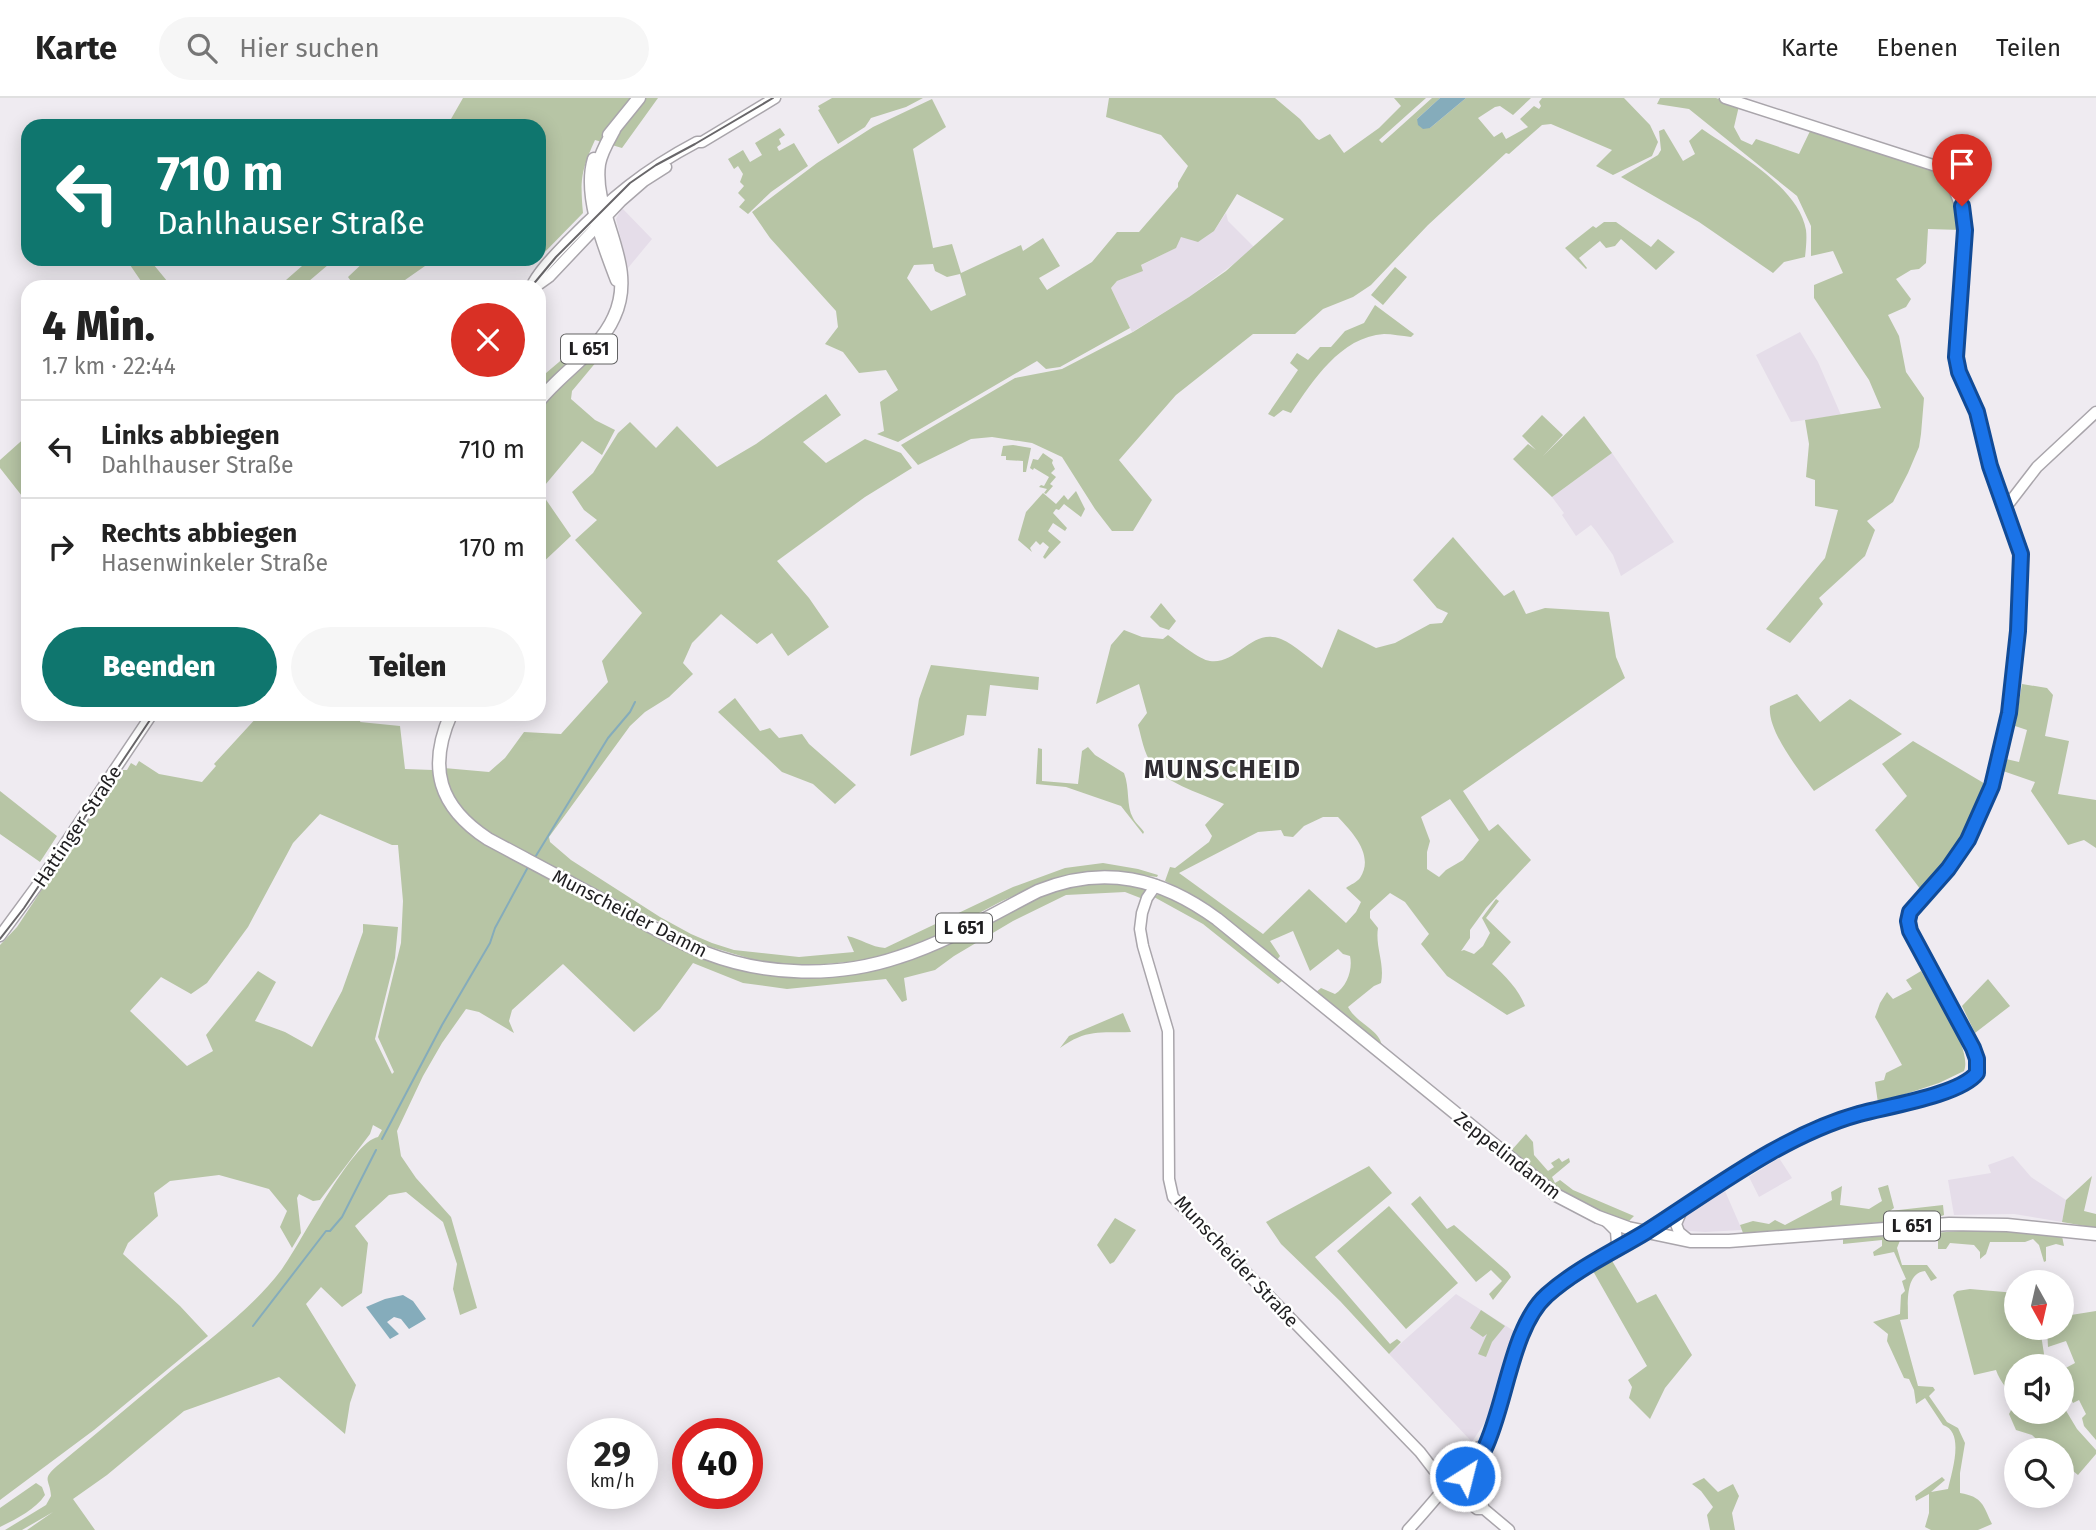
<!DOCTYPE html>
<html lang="de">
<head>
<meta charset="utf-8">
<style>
  body { margin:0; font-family:"Fira Sans",sans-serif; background:#f6f6f6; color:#222; height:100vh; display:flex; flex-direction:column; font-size:26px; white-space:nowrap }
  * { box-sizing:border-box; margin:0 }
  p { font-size:23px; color:#767676 }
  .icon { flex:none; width:38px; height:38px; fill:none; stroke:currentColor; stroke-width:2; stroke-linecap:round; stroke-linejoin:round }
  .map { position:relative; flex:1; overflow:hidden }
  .panel { position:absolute; left:21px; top:182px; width:525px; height:441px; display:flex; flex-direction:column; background:#fff; border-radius:21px; box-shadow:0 4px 18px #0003 }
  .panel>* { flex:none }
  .banner { position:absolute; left:21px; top:21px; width:525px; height:147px; border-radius:21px; box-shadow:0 4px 18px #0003; background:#0f766e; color:#fff; overflow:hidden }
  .needle { width:46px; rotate:172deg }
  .fabs { position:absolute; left:2004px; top:1172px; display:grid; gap:14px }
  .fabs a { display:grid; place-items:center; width:70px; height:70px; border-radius:50%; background:#fff; box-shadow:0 4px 18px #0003; font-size:35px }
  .speed { position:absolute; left:567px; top:1320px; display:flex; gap:14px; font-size:35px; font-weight:700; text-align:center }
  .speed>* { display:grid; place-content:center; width:91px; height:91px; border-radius:50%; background:#fff; box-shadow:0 4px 18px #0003; line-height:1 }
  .speed small { font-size:18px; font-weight:400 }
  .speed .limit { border:10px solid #d22; background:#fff; color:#111 }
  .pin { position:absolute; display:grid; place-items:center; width:60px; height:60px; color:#fff; margin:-72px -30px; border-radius:50% 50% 50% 0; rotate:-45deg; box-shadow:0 0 7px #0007 }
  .pin .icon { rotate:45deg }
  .me { position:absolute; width:77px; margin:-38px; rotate:36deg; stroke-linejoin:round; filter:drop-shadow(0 0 5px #0008) }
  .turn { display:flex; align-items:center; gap:24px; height:147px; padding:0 21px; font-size:32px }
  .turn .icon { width:91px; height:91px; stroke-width:2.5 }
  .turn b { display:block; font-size:49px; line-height:60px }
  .round { display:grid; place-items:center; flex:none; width:74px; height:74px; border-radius:37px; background:#f6f6f6 }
  .headline { display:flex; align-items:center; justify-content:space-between; height:119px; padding:0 21px }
  h1 { font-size:42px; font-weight:800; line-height:52px }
  .primary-button { display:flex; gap:14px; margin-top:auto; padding:14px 21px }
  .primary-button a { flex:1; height:80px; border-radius:42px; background:#0f766e; color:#fff; font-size:28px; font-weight:800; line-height:80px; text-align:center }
  .primary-button a+a { background:#f6f6f6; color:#222 }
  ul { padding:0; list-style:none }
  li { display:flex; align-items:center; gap:21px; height:98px; padding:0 21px; border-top:2px solid #e0e0e0 }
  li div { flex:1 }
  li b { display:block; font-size:26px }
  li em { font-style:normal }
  header { display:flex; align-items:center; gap:42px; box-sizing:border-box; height:98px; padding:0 35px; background:#fff; border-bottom:2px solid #e0e0e0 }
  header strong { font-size:33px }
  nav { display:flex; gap:38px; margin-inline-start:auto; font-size:24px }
  .search { width:490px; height:63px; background:#f6f6f6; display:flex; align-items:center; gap:18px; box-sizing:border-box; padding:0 24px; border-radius:38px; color:#767676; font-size:26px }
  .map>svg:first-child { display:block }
</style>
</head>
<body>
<header>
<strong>Karte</strong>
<div class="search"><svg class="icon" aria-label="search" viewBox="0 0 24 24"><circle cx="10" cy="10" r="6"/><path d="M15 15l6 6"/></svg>Hier suchen</div>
<nav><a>Karte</a><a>Ebenen</a><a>Teilen</a></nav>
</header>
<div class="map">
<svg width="2096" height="1432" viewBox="0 0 2096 1432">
  <rect width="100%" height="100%" fill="#efebf1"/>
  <!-- built -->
  <path fill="#e5dde9" d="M622,110L652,141L628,170L616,121Z
    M1226,115L1228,123L1255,150L1189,199L1132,234L1111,190L1117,183L1142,173L1140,168L1175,150L1181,139L1214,133Z
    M1800,234L1818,264L1841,317L1791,324L1756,257Z
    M1612,355L1674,444L1621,478L1613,457L1596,433L1591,427L1576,438L1562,417L1564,415L1552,399Z
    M2013,1058L2031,1079L2066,1102L2062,1124L2014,1116L1954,1117L1948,1082L1991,1075L1988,1067Z
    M1779,1060L1792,1080L1759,1099L1749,1079Z
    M1725,1093L1742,1132L1705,1134L1689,1133L1682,1129L1681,1126L1685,1118Z
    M1456,1196L1514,1233L1489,1318L1472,1344L1389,1256Z"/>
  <!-- green -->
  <path fill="#b7c5a5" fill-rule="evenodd" d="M463,0H658L622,50L595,42C581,73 580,82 583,115L539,160V28H447Z
    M832,0H923L906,9L871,20L865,29L838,46L818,12L820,11L818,8Z
    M1109,0H1275L1300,21L1316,40L1319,42L1330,36L1344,55L1379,30L1401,8L1394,0H1426L1379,42L1382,45L1432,0H1440L1417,21L1430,30L1466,0H1531L1513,17L1500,8L1495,9L1478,20L1494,39L1502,34L1506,41L1528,29L1520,21L1534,8L1539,11L1541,8L1539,4L1542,0H1624L1650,27L1658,44L1652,58L1613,77L1596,68L1612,52L1551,26L1542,27L1509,56L1506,55L1428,127L1371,187L1353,199L1323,211L1295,236H1253L1176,297L1119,362L1152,402L1133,433H1112L1095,411L1062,359L1032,345L992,339L971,341L918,367L901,347L1015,280L1062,271L1133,234L1189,199L1226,173L1284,121L1237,96L1214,133L1198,144L1181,139L1176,150L1141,167L1143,173L1117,183L1111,190L1130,230L1060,269L1046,271L1037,263L898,344L877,336L884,333L880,304L898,292L886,272L859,275L843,254L825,246L838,229L836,213L770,140L752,114L817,65L873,29L932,1L946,29L913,51L933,150L952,146L961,175L1021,147L1023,153L1043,140L1060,168L1039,180L1047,192L1092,164L1117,134H1139L1178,89V85L1188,68L1161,37L1106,19ZM933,166L935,173L947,179L960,176L966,197L931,213L907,180L914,167Z
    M1660,0H1716L1739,8L1734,29L1741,42L1752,47L1756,41L1799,56L1811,31L1930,71L1947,85L1961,121V132L1928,131L1926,165L1919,171L1911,172L1896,181L1911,201L1906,209L1888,217L1899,238L1906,274L1924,300L1921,336L1919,349L1908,375L1893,404L1867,423L1875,432L1865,458L1819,500L1823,506L1790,545L1766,531L1825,460L1838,412L1815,408V382L1806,379L1809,346L1805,322L1881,310L1869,282L1814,200V187L1843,175L1833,153L1811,158V128L1797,98L1689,11L1657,6Z
    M780,30L785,37L779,41L781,46L777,49L779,53L794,45L808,68L771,94L748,116L739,109L745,102L738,95L744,88L740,84L743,76L738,68L734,71L728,61L743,52L750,64L762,57L755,45Z
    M1664,31L1683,63L1695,56L1689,43L1702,31C1735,54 1799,89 1806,132C1807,140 1806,150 1805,159L1784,164L1773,175L1699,124L1621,79L1658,57L1661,52L1659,33Z
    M1604,124H1616L1651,149L1658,141L1675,154L1656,172L1621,141L1615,148L1606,150L1600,143L1579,160L1587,170L1586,171L1565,150L1593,128L1596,130Z
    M126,161H149L172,189H145Z
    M310,161H335L302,189H278Z
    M367,161H435L395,189H355L348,179Z
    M1395,169L1407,179L1383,207L1371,197Z
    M1375,207L1414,236L1411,239C1402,238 1392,236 1384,236C1340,239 1313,283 1291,315L1283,312L1274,319L1268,316L1298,272L1290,265L1297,255L1308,262L1320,249H1331L1345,233L1364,225Z
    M592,236L602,249L592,258L597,263L572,293L571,301L595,322L615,332L602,357L582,343L540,393L571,438L539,468V281Z
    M826,296L841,317L803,344L826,365L865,341L901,355L912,370L865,399L777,463L809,500L829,529L788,558L772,535L757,546L721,516L692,545L683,565L693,576L669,599L645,614L630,628L549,739L550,744L571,762L660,819L691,836L712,845L734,852L799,859L854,854L847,838C861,841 871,849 885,850L1013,789L1065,770L1103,765L1138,771L1158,777L1157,779L1118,774L1091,773L1055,780L1002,803L920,846L898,855L859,863L826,866H786L758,863L704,847L540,762L713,863L872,872L1055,792C1088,784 1116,783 1148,792L1143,801L1125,794L1066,797L1013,823L954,858L935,872L904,880L907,902L902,904L886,881L787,891L743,885L693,865L660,911L634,934L563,866L512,912L509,923L514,935L479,914L466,911L442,945L423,978L397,1033L401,1058L416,1080L451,1119L477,1210L460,1217L453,1191L457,1166L443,1124L406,1094L389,1097L355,1128L368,1145L362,1195L342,1209L321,1189L306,1206L356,1287L350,1305L345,1336L279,1279L184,1313L107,1377L73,1401L95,1432H27L53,1414L22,1432H5L46,1407L51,1398C50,1381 41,1382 57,1368C96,1336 134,1304 172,1272C211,1240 251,1212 282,1171C300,1147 352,1043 378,1039L382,1032L373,1027L370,1036L320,1102L313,1103L299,1096L297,1100L301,1135L292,1150L280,1129L287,1113L269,1091L219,1077L170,1083L154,1095L158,1118L128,1145L123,1156L180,1208L208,1238L94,1332L0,1402V847L17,829L121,672H127L131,665L136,668L139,663L159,676L202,684L216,668L214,666L260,616H363L360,624L400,628L405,671L433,672C442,708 453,728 486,746C480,725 474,726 460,711C450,700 448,684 444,670L489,674L505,660L524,634L561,636L608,584L602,563L642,515L575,442L597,422L584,412L572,394L593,375L618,335L630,324L656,350L677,328L717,369L756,346ZM320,716L392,747H398L403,803L401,845L378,939L394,974L392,976L375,941L395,860L398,829L363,826V834L342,893L312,949L285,934L255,923L276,884L258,873L206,937L213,953L187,968L130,913L161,879L191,896L207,885L248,829L293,745Z
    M1542,317L1563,337L1543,358L1584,318L1612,355L1552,399L1513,361L1528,346L1536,352L1522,338Z
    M28,337V394L22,398L0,370V362Z
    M1013,347L1031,350L1026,374H1023V363L1006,362V358H1001L1003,348Z
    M1043,355L1053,362L1052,365L1055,371L1051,375L1056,379L1050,386L1053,388L1046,396L1044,395L1047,391L1039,389L1041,387L1044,388L1049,379L1034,370L1033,372L1030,370L1033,361L1038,362Z
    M1076,393L1085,411L1081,419L1064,406L1059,412L1056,411L1053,415L1067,430L1065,433L1053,425L1048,433L1061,444L1045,461L1043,459L1049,449L1043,444L1040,447L1036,443L1030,450L1032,454L1018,442L1026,414L1043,395L1056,406L1064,397L1068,402Z
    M1453,439L1504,498L1514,492L1526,516L1545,510L1609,514L1616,559L1625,580L1463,693L1489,733L1498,726L1531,762L1486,810L1470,832V840L1461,853L1464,852L1474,856L1483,848L1490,835L1482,820L1496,801L1499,803L1486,820L1511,844L1492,866C1505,877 1519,892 1525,908L1507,917L1447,878L1421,846L1429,836L1405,804L1390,795L1370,813V820L1378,830C1375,849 1385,865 1381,885L1374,888L1348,909C1357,926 1381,932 1382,949L1315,895L1321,890L1335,896C1347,889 1353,871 1350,858L1343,856L1338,851L1310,873L1293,833L1270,843L1280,858L1277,862L1208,806L1165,783L1170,769L1175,770L1209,744L1212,738L1205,727L1224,706C1205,697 1168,686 1154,669C1144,657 1142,641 1138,627L1147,615L1139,586L1096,606L1111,547L1124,532L1142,539L1163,541L1168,537C1178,544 1200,562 1210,563C1237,567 1252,529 1281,541C1295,547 1310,561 1322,570L1338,531L1376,550L1395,545L1430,526L1442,525L1448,515L1437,510L1413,482ZM1450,701L1479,742L1463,762L1446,772L1439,779L1427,771V754L1430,743L1421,719ZM1323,719H1338C1352,734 1375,757 1360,780C1357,784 1350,787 1346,790L1361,804L1356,814L1346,825L1309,791L1263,836L1179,775L1258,734L1281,732L1284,738L1293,739L1304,728Z
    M1161,505L1176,523L1169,532L1160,529L1150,519Z
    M931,567L1039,579L1038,592L990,587L986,618L967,617L964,637L910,658L919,601Z
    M2022,586L2047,590L2053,597L2045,638L2069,643L2058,696L2096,702V750L2084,742L2068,747L2031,693L2035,684L2003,673L2006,661L2019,664L2027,632L2015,628Z
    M1797,596L1820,624L1850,601L1902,636L1814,693C1799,672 1767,633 1770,608Z
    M735,600L760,633L770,630L779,640L802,636L809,646L856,687L835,706L813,686L782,674L718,614Z
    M1913,643L1987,687C1968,732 1952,755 1921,792L1875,732L1907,698L1882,666Z
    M1088,649L1095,657L1124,675C1130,690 1126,708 1133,720C1135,725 1141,729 1144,734L1143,736L1121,708L1066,689L1036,686L1038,650L1042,651V683L1078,686L1082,653Z
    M0,693L57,738L40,764L0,736Z
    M1161,795L1192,809L1282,883L1278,886L1203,826L1154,799Z
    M1921,873C1933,893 1973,951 1964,973L1939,985L1878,1005L1875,984L1884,982L1886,975L1902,967L1875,919L1880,905L1887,894L1893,901L1912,891L1906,882Z
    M1988,881L2010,908L1975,935L1962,908Z
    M1123,915L1131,934C1100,935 1086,931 1060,950L1069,938Z
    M1526,1036L1533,1044L1534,1057L1548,1073L1554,1069L1551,1065L1559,1060L1562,1064L1569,1060L1570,1064L1552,1079L1555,1085L1560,1082L1573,1092L1634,1118L1629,1123C1580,1111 1549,1084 1510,1054Z
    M1369,1068L1392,1095L1315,1159L1390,1246L1397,1241L1401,1244L1389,1256L1340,1203L1281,1146L1266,1124Z
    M2092,1078L2084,1113L2096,1116V1130L2062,1124L2066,1102Z
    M1888,1087L1894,1110L1890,1113L1943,1107L1944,1117L1936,1120L1743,1135L1740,1127L1753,1123L1769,1126L1775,1122L1785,1127L1832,1102L1831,1094L1842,1088L1840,1107L1869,1111L1882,1103L1878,1090Z
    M1420,1098L1447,1131L1454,1127L1508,1174L1511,1179L1493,1202L1489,1196L1502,1183L1491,1172L1476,1184L1411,1106Z
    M1389,1108L1458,1185L1406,1231L1337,1153Z
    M1115,1120L1136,1132L1114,1164L1110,1166L1097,1147Z
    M1961,1133H2013L2062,1138L2064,1148L2056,1146L2046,1149V1163L2044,1164L2039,1147L2033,1141L2025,1144H1990L1986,1156L1980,1161V1154L1974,1147L1950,1145L1946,1151H1938V1138L1901,1140L1897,1150L1902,1167H1927L1937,1180L1931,1183L1925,1173C1905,1175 1908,1205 1908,1221L1900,1222L1918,1288L1933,1289L1935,1292L1929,1298L1947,1324L1958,1330L1965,1345L1960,1375V1395C1983,1399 1983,1407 1992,1426L1978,1432H1931L1925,1429L1929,1415V1396L1916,1403L1915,1398L1942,1379L1945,1382L1931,1394L1948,1391C1952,1373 1965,1334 1943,1327L1925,1300L1916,1306L1914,1292L1909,1281L1904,1280L1887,1243L1888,1236L1873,1224L1900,1216L1901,1197L1905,1193L1902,1183L1906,1181L1894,1154L1874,1158L1873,1154L1882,1148V1142L1843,1146V1141Z
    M1611,1161L1637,1205L1656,1196L1692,1257L1665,1290L1650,1321L1629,1300L1632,1289L1628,1282L1647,1268L1593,1173Z
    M1970,1191L2016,1195V1230H2040L2046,1269H2016V1314H2062L2065,1311L2077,1331L2096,1352V1356L2078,1377L2062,1364V1353H2049L2032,1337L2016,1332L2009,1316L2015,1305C2010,1292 2000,1285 1996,1272L1974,1277L1953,1197L1957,1193Z
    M2062,1198L2067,1199L2071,1217L2096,1213V1342L2084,1328L2082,1320L2086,1316L2079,1302L2073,1305L2062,1284V1272L2075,1265L2066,1243L2048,1249L2047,1230H2062Z
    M1481,1212L1505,1228L1492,1244L1486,1259L1478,1256L1487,1236L1483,1239L1470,1230Z
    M1704,1380L1718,1394L1733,1386L1739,1398L1732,1415L1735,1432H1710L1707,1417L1713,1409L1701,1393L1692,1386Z
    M36,1385L42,1389L45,1397C35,1412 16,1421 0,1429V1410Z"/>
  <!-- water -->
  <path fill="#85acbb" d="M1440,0H1466L1430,30L1423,31L1418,27L1417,21Z
    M403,1197L413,1203L426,1221L409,1231L401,1221L394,1219L387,1224L399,1236L390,1241L366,1209L385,1201Z"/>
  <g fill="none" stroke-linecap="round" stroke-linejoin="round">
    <!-- stream -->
    <path stroke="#85acbb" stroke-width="2" d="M534,761L608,640L630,614L635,604
      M382,1041L442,927L490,845L495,830L528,769
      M253,1228L326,1133H330L342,1119L376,1052"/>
    <defs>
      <path id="secondary" d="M531,189C539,172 555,157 568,143C610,100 644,72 697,44H702L775,0
        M535,189L549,179L621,103L644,83L666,69
        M2004,406L2010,404L2037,369L2096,314
        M1156,787L1147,800L1142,815L1140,831L1143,848L1168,933L1169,1081L1173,1099L1420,1354L1440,1380L1477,1411H1484
        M0,838L36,789L152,616
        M1682,1112L1676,1126L1679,1134L1690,1143
        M1605,1122L1616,1133L1617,1146L1612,1152
        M1441,1397C1519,1353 1490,1239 1556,1190C1596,1160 1640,1137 1682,1111C1729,1082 1776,1045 1829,1026C1857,1015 1886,1009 1915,1001C1937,995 1961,995 1977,975V960L1973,950L1910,833L1908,823L1910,814L1948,771L1968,742L1992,688L2009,615L2018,533L2021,456L1990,368L1977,314L1959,274L1956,259L1964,117L1951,83L1936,68L1725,0
        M1482,1406L1484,1411L1509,1432
        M1408,1432C1433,1405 1455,1377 1479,1349"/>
      <path id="primary" d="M609,37L639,0
        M594,61C583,97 604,148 617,182
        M539,303C562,274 599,253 614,219C639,166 592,117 599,66C601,54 608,43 614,32
        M451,616C427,670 439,709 488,741C531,764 573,786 615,809C645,825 674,843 706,855C766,878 837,880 899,859C947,844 993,816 1038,793C1104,766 1161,780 1217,821L1556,1097L1598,1119L1628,1130L1690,1143H1729L1949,1126L2007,1127L2096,1136"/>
    </defs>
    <!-- secondary casing -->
    <use href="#secondary" stroke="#a9a5ab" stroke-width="13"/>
    <!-- primary casing -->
    <use href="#primary" stroke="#a9a5ab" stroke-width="15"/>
    <!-- secondary -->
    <use href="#secondary" stroke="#fff" stroke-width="10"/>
    <!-- primary -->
    <use href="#primary" stroke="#fff" stroke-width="12"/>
    <!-- tram -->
    <path stroke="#686669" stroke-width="2" d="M531,189L556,159L630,85L656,67L695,46L773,0
      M0,841L24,810L154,616"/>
  </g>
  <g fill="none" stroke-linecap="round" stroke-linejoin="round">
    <defs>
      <path id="route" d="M1465,1378C1471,1370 1480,1362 1484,1352C1506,1308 1511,1229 1547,1197C1576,1171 1613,1154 1646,1134C1712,1092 1783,1037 1859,1016C1888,1008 1960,997 1977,975V961L1973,950L1910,833L1908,823L1910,814L1948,771L1968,742L1992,688L2009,615L2018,533L2021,456L1990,368L1977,314L1959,274L1956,259L1965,132L1962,108"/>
    </defs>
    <!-- route casing -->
    <use href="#route" stroke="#114b97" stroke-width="18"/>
    <!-- route -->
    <use href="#route" stroke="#1a73e8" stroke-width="12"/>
  </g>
  <g text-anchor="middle" stroke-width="5" stroke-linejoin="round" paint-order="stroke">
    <!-- shield labels -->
    <g fill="#fff" stroke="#626263" stroke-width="2">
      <rect x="561" y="236.5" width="56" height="29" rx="5"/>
      <rect x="936" y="815.5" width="56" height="29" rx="5"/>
      <rect x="1884" y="1113.5" width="56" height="29" rx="5"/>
    </g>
    <g font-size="18" font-weight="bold" fill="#1f1e20">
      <text x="589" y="257">L 651</text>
      <text x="964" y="836">L 651</text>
      <text x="1912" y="1134">L 651</text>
    </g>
    <!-- street labels -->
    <g font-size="19" fill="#1f1e20" stroke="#fff">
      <text transform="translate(77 728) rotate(-56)" y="7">Hattinger Straße</text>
      <text transform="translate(630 815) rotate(27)" y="7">Munscheider Damm</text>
      <text transform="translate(1508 1057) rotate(38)" y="7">Zeppelindamm</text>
      <text transform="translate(1237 1163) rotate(47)" y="7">Munscheider Straße</text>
    </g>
    <!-- district labels -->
    <g font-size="26" font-weight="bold" letter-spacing="2" fill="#302d32" stroke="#fff">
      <text x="1223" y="680">MUNSCHEID</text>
    </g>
  </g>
</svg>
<div class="fabs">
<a><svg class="needle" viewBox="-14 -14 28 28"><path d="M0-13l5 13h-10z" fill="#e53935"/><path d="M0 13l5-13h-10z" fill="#767676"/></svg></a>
<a><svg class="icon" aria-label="sound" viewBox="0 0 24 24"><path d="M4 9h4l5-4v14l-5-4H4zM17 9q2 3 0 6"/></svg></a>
<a><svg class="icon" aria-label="search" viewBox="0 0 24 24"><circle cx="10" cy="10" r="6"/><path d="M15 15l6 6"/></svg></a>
</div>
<div class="speed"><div>29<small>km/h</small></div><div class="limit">40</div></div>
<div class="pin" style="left:1962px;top:108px;background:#d93025"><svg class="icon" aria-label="arrive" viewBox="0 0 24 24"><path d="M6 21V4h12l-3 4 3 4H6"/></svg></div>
<svg class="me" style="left:1465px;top:1378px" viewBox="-20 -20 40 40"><circle r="17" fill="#1a73e8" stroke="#fff" stroke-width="3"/><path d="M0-11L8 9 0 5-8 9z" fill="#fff"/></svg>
<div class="banner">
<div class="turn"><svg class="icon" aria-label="left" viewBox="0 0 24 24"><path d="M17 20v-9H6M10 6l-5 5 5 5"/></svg><div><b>710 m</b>Dahlhauser Straße</div></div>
</div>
<section class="panel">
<div class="headline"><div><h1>4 Min.</h1><p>1.7 km · 22:44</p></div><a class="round" style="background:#d93025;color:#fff"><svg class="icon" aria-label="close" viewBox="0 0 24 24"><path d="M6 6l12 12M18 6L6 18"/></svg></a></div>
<ul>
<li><svg class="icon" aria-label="left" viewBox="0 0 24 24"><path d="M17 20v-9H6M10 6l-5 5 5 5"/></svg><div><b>Links abbiegen</b><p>Dahlhauser Straße</p></div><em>710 m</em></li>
<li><svg class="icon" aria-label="right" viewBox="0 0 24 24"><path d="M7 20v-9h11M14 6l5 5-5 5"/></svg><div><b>Rechts abbiegen</b><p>Hasenwinkeler Straße</p></div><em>170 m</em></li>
</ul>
<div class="primary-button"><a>Beenden</a><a>Teilen</a></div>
</section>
</div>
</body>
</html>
